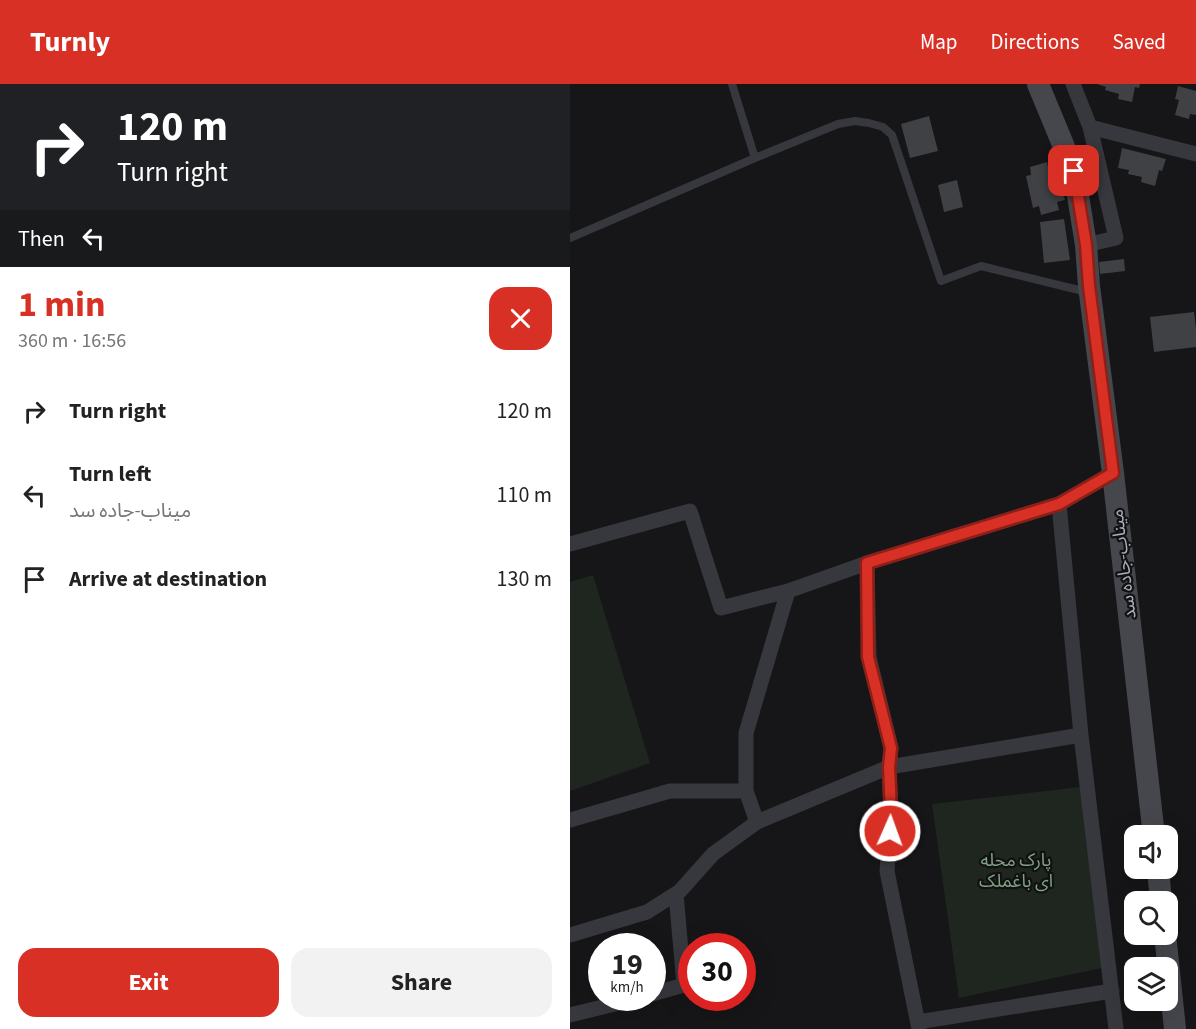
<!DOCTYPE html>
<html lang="en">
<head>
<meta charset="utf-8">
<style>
  body { margin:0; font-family:"Source Sans 3","Noto Sans Arabic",sans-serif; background:#f2f2f2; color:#222; height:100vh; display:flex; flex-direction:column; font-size:22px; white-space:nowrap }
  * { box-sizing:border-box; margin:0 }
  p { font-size:20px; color:#767676 }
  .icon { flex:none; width:33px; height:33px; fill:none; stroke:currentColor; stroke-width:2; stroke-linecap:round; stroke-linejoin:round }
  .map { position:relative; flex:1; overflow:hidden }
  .panel { display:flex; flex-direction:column; background:#fff; width:570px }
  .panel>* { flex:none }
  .hud { background:#202124; color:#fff; overflow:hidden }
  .buttons { position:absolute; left:554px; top:741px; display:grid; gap:12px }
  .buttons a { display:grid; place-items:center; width:54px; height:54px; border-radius:12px; background:#fff; box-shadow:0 6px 24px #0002; font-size:30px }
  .speed { position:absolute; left:18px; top:849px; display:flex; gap:12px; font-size:30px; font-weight:700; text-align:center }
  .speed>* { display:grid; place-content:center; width:78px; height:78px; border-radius:50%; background:#fff; box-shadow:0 6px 24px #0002; line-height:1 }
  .speed small { font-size:15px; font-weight:400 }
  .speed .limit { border:9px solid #d22; background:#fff; color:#111 }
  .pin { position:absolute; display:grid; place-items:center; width:51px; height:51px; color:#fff; margin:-26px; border-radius:12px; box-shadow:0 3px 9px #0006 }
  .me { position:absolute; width:66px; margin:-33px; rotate:2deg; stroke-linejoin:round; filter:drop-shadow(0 0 4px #0008) }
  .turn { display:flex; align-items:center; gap:21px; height:126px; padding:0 18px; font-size:27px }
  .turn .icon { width:78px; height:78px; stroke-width:2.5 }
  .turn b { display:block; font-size:42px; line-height:51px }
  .then { display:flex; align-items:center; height:57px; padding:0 18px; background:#0003; gap:12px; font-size:22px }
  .round { display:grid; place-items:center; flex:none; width:63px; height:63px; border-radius:18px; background:#f2f2f2 }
  .summary { display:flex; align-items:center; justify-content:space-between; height:102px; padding:0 18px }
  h1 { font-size:36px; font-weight:700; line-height:45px; color:#d93025 }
  .primary-button { display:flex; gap:12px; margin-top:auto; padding:12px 18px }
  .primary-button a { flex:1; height:69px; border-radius:18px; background:#d93025; color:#fff; font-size:24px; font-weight:700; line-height:69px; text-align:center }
  .primary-button a+a { background:#f2f2f2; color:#222 }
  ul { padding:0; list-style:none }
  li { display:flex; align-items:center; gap:18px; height:84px; padding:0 18px }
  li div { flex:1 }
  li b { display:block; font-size:22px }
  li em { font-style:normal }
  header { display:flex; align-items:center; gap:36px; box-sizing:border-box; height:84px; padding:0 30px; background:#d93025; color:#fff }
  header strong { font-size:28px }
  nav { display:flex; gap:33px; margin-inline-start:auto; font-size:21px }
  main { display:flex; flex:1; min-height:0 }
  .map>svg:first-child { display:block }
</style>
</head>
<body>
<header>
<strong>Turnly</strong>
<nav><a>Map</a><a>Directions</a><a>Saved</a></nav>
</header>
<main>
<section class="panel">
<div class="hud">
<div class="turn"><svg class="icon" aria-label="right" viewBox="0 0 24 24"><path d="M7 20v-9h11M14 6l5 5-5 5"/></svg><div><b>120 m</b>Turn right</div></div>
<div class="then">Then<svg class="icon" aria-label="left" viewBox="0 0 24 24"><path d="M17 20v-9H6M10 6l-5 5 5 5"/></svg></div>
</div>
<div class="summary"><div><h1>1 min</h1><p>360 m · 16:56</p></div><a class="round" style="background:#d93025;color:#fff"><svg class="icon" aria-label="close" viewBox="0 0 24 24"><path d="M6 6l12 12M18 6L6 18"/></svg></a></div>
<ul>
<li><svg class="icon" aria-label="right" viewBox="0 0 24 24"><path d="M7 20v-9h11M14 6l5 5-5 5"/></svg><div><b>Turn right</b></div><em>120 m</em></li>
<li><svg class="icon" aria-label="left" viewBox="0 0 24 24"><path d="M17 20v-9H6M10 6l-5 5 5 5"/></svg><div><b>Turn left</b><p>میناب-جاده سد</p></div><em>110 m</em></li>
<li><svg class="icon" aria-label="arrive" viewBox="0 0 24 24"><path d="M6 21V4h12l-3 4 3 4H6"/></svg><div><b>Arrive at destination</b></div><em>130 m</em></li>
</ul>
<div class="primary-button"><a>Exit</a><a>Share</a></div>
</section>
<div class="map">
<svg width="626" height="945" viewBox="0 0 626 945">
  <rect width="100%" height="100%" fill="#161618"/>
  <!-- green -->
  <path fill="#1e261f" d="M23,491L80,679L0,707V498Z
    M511,703L532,884L389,914L362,720Z"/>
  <!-- building -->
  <path fill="#404145" d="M527,0H570L569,4L565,3L562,18L548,15L549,10L535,6L536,3Z
    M608,2L626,7V31L620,30L619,35L605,31L609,16L605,15Z
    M359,32L368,67L340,74L331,40Z
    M552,64L596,75L592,87L589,86L585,102L571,98L572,93L558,90L559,86L548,84Z
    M477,78L479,87L487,85L495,116L487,118L489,126L471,131L469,122L463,124L456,92L461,91L460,83Z
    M387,96L393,123L374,128L368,101Z
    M494,135L500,176L474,179L470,138Z
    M554,175L555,187L530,190L529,178Z
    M624,228L626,245V263L584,268L580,233Z"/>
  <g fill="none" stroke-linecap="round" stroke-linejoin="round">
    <!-- lane -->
    <path stroke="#37383d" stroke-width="8" d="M162,0L185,74
      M0,154L185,74L268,40L285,37L299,39L313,43L322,51L371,197L411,182L517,208"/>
    <!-- street -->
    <path stroke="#37383d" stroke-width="15" d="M503,0L520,43L546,154L516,161
      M520,43L626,70
      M489,420L511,651L546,945
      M0,460L120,427L151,524L218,507L297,479L489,420L543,389
      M297,479L299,573L321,664L319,683L321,728L317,787L349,945
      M0,736L100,707H176
      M187,738L176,707V649L218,507
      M0,851L77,828L110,807L143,770L187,738L319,683L511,651
      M82,910L114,901L106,810
      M0,931L69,914
      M348,938L542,907"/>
    <!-- secondary -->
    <path stroke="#45474d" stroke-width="22" d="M468,0L504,87L516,161L519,202L543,389L584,752
      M588,784L591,818
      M595,850L605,945"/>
  </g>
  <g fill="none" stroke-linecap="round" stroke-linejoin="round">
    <defs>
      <path id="route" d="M320,747L321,728L319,683L321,664L298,573L297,479L489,420L543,389L519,202L516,161L504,87"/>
    </defs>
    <!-- route casing -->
    <use href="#route" stroke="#8d1f18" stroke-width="15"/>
    <!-- route -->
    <use href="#route" stroke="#d93025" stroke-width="10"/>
  </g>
  <g text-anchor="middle" stroke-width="4.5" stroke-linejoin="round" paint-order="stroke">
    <!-- street labels -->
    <g font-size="18" fill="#a8adb8" stroke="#111113">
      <text transform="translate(553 480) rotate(-97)" y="6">میناب-جاده سد</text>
    </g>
    <!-- park labels -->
    <g font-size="18" fill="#7fa381" stroke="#111113">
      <text x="446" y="782">پارک محله<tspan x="446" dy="21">ای باغملک</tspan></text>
    </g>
  </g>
</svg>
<div class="buttons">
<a><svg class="icon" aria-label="sound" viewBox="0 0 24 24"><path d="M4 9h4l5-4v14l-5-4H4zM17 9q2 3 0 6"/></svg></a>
<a><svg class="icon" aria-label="search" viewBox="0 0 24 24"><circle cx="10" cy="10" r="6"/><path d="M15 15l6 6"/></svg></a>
<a><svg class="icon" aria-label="layers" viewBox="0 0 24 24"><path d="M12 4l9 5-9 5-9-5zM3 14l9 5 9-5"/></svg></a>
</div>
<div class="speed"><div>19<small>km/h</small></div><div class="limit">30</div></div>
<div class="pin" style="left:504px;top:87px;background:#d93025"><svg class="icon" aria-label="arrive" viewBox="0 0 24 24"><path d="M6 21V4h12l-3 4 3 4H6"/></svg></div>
<svg class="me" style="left:320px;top:747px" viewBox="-20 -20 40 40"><circle r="17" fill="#d93025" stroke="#fff" stroke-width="3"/><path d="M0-11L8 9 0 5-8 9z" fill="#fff"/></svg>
</div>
</main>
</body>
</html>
